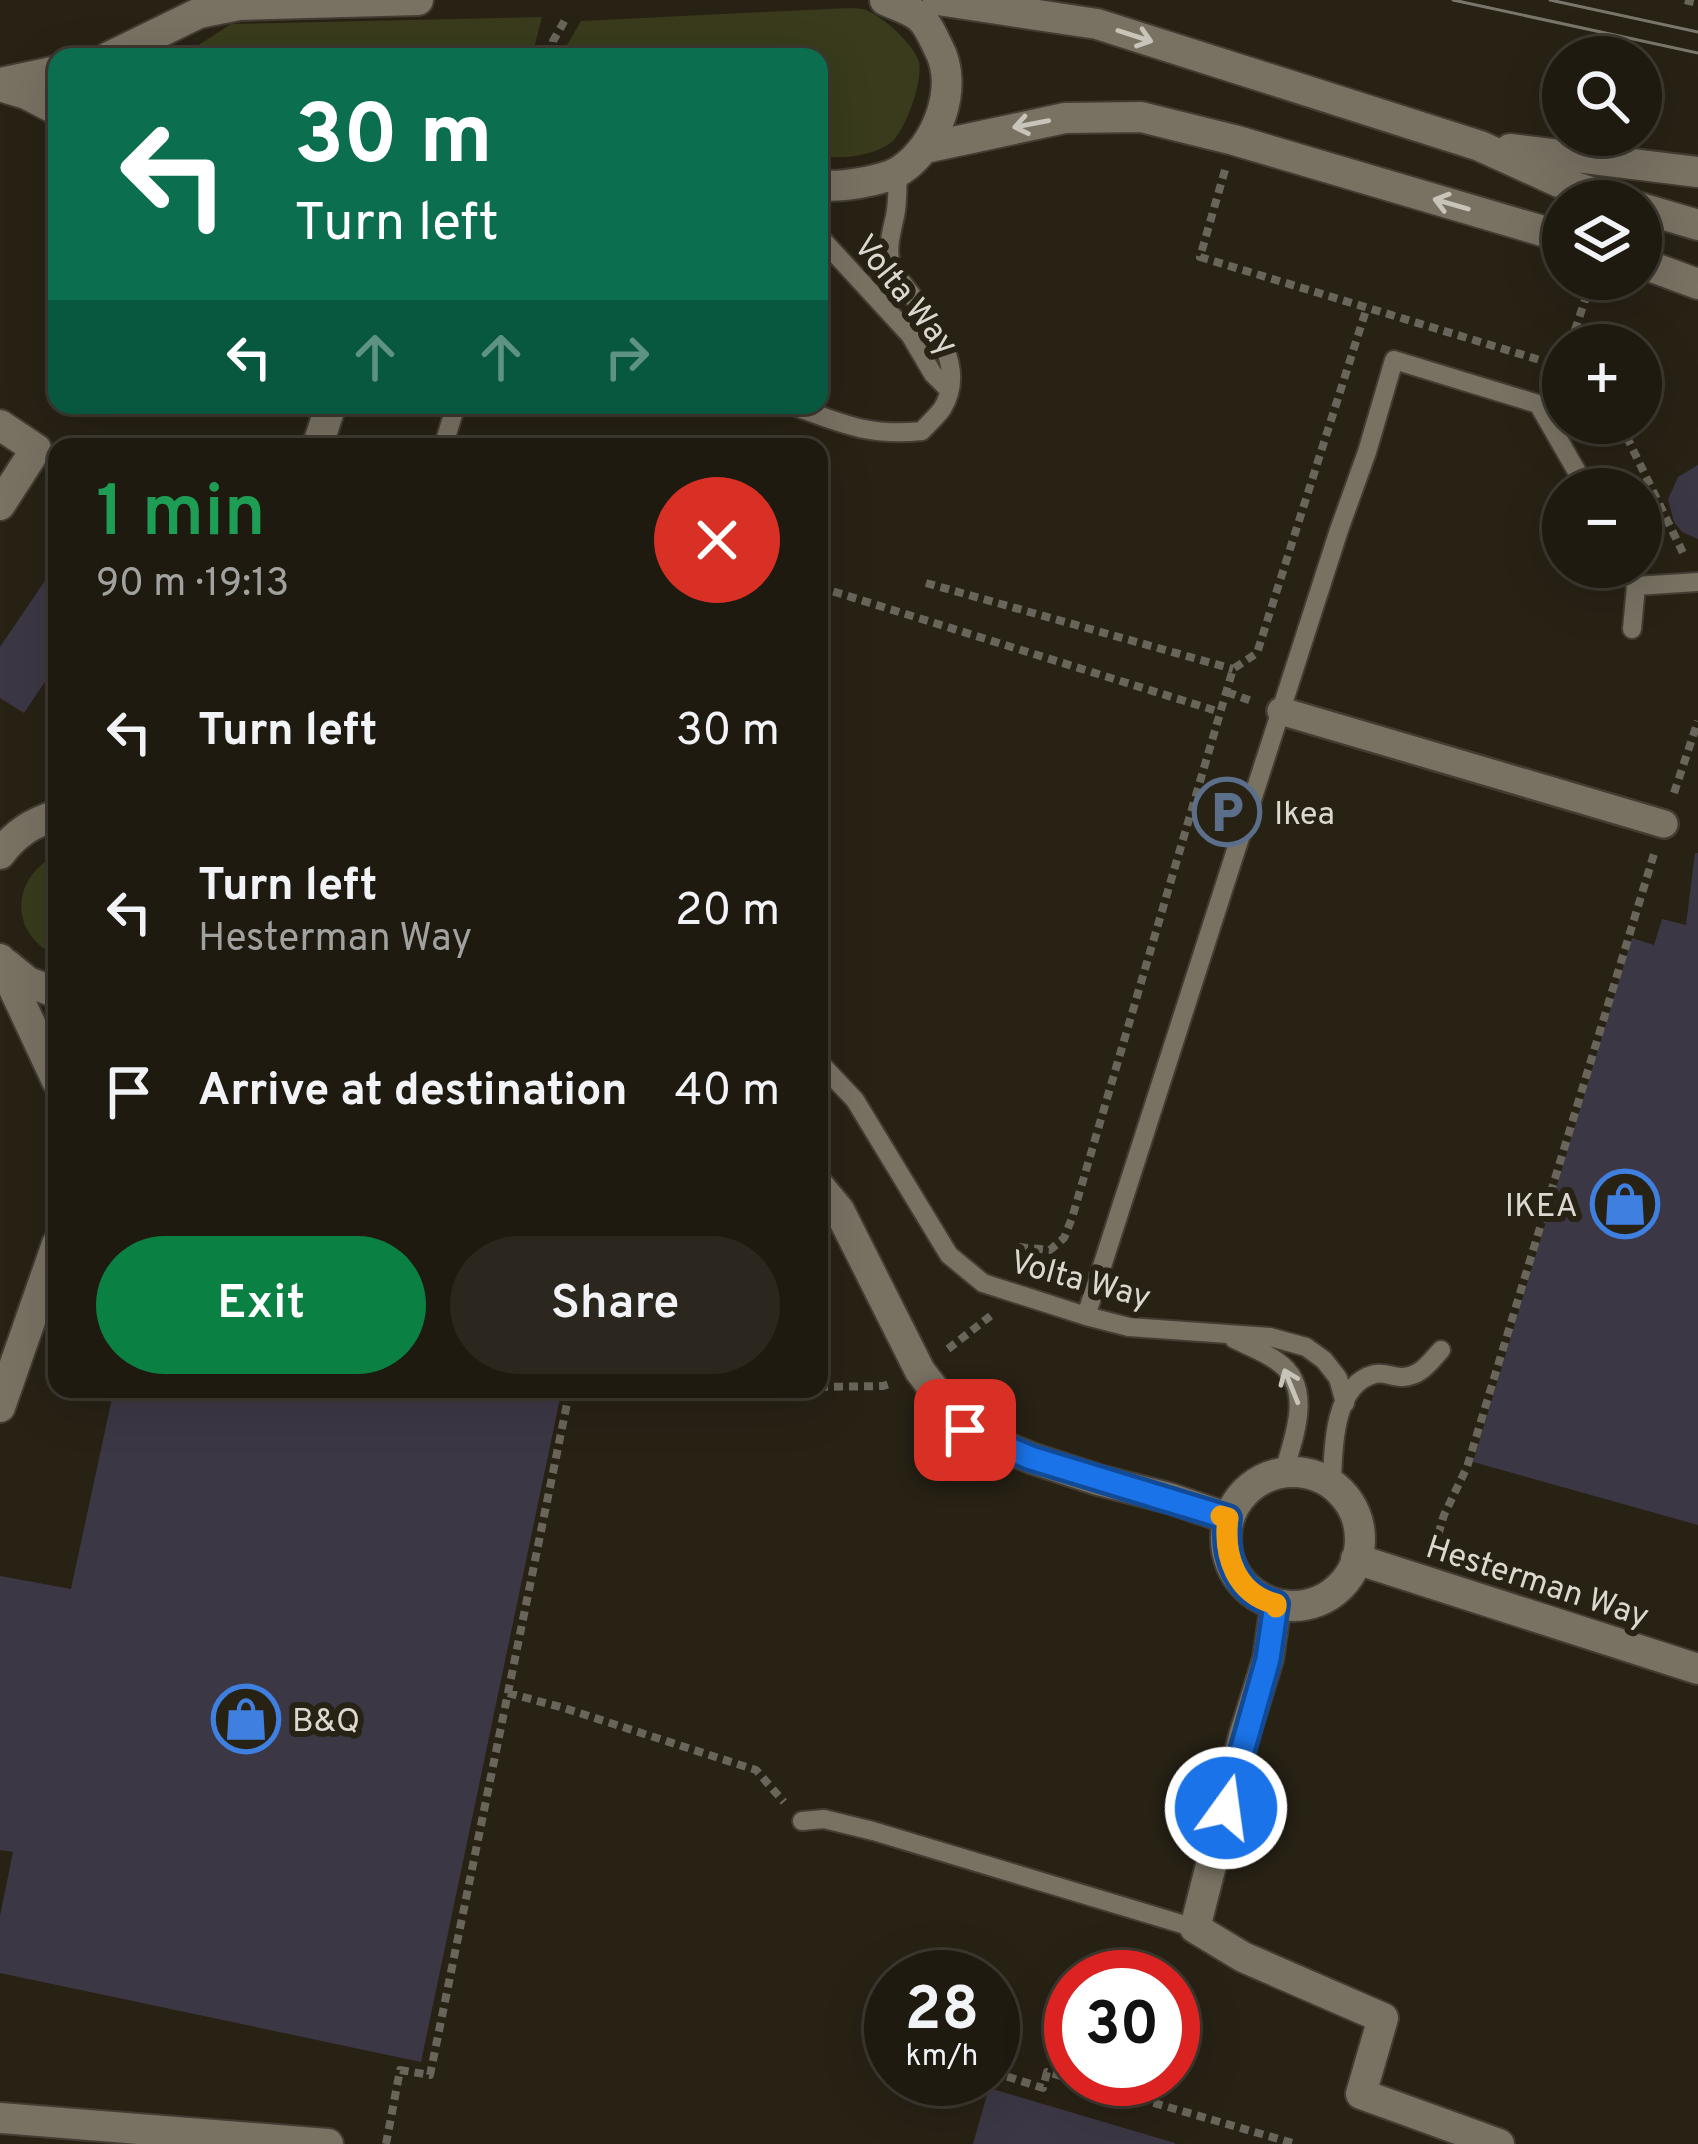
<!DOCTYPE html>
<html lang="en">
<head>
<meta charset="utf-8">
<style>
  body { margin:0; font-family:Overpass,sans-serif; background:#2b271e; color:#f1f3f6; height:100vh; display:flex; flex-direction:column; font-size:45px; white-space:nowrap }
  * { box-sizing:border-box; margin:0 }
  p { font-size:39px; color:#a1a19f }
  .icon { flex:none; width:66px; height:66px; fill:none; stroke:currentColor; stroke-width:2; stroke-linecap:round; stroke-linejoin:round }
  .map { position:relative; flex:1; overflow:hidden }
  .drawer { position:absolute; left:48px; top:438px; width:780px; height:960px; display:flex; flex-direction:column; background:#1e1a10; border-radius:24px; box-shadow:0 12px 48px #0002,0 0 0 3px #3c3830 }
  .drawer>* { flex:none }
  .hud { position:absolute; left:48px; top:48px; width:780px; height:366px; border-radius:24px; box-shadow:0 12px 48px #0002,0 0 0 3px #3c3830; background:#0b6e4f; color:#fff; overflow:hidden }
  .tools { position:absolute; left:1542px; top:36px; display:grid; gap:24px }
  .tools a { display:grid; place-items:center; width:120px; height:120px; border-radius:50%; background:#1e1a10; box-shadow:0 12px 48px #0002,0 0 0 3px #3c3830; font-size:60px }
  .speed { position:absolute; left:864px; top:1950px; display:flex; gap:24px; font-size:60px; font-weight:700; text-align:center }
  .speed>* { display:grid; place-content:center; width:156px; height:156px; border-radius:50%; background:#1e1a10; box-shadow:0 12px 48px #0002,0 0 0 3px #3c3830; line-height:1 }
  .speed small { font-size:30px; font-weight:400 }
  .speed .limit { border:18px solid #d22; background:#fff; color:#111 }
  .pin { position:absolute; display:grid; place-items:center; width:102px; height:102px; color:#fff; margin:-51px; border-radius:24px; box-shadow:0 6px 18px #0006 }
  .me { position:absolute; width:132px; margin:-66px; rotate:14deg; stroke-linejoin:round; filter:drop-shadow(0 0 9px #0008) }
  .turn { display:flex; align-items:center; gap:42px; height:252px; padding:0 48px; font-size:54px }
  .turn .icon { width:156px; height:156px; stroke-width:2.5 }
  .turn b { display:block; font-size:84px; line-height:102px }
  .lanes { display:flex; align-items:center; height:114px; padding:0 48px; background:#0003; justify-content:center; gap:60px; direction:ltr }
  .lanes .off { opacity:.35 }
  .round { display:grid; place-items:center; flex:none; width:126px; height:126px; border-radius:63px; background:#2b271e }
  .headline { display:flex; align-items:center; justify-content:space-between; height:204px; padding:0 48px }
  h1 { font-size:72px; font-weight:600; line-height:90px; color:#1e9e55 }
  .button { display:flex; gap:24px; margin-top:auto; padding:24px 48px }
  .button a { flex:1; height:138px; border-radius:72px; background:#0b8043; color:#fff; font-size:48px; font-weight:600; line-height:138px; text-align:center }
  .button a+a { background:#2b271e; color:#f1f3f6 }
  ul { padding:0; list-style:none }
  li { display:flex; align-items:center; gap:36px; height:180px; padding:0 48px }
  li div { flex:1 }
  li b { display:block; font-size:45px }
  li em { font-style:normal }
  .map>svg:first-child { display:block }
</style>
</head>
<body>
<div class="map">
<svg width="1698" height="2144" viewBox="0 0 1698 2144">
  <rect width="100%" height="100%" fill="#282215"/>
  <!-- green -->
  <path fill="#393b1c" d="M828,9C839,9 855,7 866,10C882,16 914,44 919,62C923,81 906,129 892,142C872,157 842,159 819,156V57H566L567,45L581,21Z
    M542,17L534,48V57H180L231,24Z
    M57,855V956C9,935 10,877 57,855Z"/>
  <!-- building -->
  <path fill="#3c3744" d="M1698,465V539L1682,532L1674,522L1668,499L1678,477Z
    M57,563V664L24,713L0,698V647Z
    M1695,853H1698V1525L1473,1462L1632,938L1654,945L1662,919L1686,925Z
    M114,1389H562L421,2062L0,1973V1916L13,1852L0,1850V1576L71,1589Z
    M989,2088L1175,2143V2144H973Z"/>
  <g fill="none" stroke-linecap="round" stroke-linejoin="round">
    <defs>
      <path id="service" d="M819,236L910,335L933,374L949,390
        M791,405C840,423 869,437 922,431C928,424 937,416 942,409C973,360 918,306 892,269C886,249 891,235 895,216C898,203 897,187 898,173
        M443,447L456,405
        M1628,567L1636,586L1632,629
        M1636,586L1698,582
        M819,1062L855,1100L949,1255L983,1283L1086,1316L1129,1327L1270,1337L1306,1347L1324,1360L1338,1378L1345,1403
        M1086,1316L1339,530L1367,452L1394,360L1538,404L1587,489
        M1234,1339C1248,1346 1265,1352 1278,1362C1314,1387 1294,1437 1284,1471
        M1332,1483C1333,1449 1333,1384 1375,1374C1384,1372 1393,1377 1403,1377C1421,1376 1430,1362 1441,1350
        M802,1821L824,1819L873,1831L1195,1928"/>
      <path id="pedestrian" d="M1281,711L1664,824"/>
      <path id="minor" d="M0,425L36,449L0,505
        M317,447L331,405
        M0,854C16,833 32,823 57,815
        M0,959L57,1081
        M6,964L28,982L57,993
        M819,1186L839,1210L920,1371L965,1430L1031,1458L1098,1480L1169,1498L1228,1518
        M0,1407L57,1244
        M1226 1539a67 67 0 1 1 134 0a67 67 0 1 1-134 0Z
        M1356,1559L1698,1669
        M1276,1604L1268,1659L1244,1736L1195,1928L1243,1957L1383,2018L1361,2094L1499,2144"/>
      <path id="tertiary" d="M938,0L1097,24L1480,146L1559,182L1620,201
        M109,57L199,13L239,5L418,0
        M0,83L57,71
        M0,86L26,94L57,110
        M925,148L1065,118L1141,117L1234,140L1563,237
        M1510,149L1698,172
        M819,185C838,188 884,181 901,170C937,146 960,87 938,47C933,37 927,22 918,16C909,9 895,5 885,0
        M1641,208L1698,225
        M1641,263L1698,284
        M0,2118L328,2144"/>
    </defs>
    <!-- service casing -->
    <use href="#service" stroke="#423c33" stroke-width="22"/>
    <!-- pedestrian casing -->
    <use href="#pedestrian" stroke="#423c33" stroke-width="32"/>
    <!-- minor casing -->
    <use href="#minor" stroke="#423c33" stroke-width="34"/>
    <!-- tertiary casing -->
    <use href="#tertiary" stroke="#423c33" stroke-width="34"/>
    <!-- path -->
    <path stroke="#6a655a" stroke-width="8" stroke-dasharray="9 6" stroke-linecap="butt" d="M1685,0L1698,3
      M551,57L553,41L565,20
      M1225,170L1200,257L1563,367
      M1578,279L1623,295
      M1570,345L1592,279
      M1620,423L1685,557
      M926,583L1233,669
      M819,587L1220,712
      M1227,692L1254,702
      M1674,793L1698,721
      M1019,1247L1050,1250L1064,1238L1072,1218L1233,669L1257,653L1367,307
      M948,1349L993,1314
      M819,1387L883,1386L889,1384
      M1434,1549L1444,1515L1467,1467L1654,854
      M508,1693L564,1708L756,1770L784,1802
      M993,2072L1043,2088L1047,2072L1296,2144
      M386,2144L400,2070L430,2075L570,1389"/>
    <!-- service -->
    <use href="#service" stroke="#797263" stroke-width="18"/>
    <!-- pedestrian -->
    <use href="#pedestrian" stroke="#797263" stroke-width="27"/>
    <!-- minor -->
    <use href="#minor" stroke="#797263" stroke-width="30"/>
    <!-- tertiary -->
    <use href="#tertiary" stroke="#797263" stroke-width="30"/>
    <!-- tram -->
    <path stroke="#7b766b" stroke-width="3" d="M1453,0L1698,53
      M1550,0L1698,32"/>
  </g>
  <!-- one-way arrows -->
  <defs><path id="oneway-shaft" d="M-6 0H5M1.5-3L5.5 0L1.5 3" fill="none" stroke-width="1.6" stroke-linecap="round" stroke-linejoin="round" transform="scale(3)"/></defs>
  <g stroke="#c8c4ba">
    <use href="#oneway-shaft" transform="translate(1135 36) rotate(18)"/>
    <use href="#oneway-shaft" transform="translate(1031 124) rotate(169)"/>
    <use href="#oneway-shaft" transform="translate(1451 204) rotate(-164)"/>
    <use href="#oneway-shaft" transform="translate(1291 1386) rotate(-112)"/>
  </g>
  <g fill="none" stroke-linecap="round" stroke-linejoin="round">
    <defs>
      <path id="route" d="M965,1430L1031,1458L1228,1518C1223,1556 1236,1594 1276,1604L1268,1659L1226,1808"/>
    </defs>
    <!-- route casing -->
    <use href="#route" stroke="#114b97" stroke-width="30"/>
    <!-- route -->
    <use href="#route" stroke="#1a73e8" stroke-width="21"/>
    <!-- slow -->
    <path stroke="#f59e0b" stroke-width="21" d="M1221,1516L1228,1518C1223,1556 1236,1594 1276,1604V1607"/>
  </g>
  <!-- icons -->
  <defs>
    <symbol id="parking-ring" viewBox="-11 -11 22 22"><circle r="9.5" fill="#282215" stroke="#5c6f8a" stroke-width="1.5"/><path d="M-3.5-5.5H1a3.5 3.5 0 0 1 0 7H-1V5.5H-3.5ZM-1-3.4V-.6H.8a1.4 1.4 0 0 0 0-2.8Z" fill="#5c6f8a"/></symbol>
    <symbol id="shop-ring" viewBox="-11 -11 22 22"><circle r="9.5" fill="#282215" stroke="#3f7fe0" stroke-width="1.5"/><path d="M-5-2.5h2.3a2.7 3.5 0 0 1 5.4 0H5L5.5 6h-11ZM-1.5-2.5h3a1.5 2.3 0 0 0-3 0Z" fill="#3f7fe0"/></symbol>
  </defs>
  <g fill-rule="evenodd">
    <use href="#parking-ring" x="1189" y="774" width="76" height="76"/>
    <use href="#shop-ring" x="1587" y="1166" width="76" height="76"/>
    <use href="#shop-ring" x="208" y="1681" width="76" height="76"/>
  </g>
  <g text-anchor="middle" stroke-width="12" stroke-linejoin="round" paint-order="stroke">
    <!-- street labels -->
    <g font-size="33" fill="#dcd8d0" stroke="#282215">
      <text transform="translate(907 294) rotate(51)" y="12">Volta Way</text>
      <text transform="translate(1081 1278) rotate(15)" y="12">Volta Way</text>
      <text transform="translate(1538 1580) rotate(18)" y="12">Hesterman Way</text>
    </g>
    <!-- poi labels -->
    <g font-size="33" fill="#dcd8d0" stroke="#282215" text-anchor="start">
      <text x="1274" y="824">Ikea</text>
      <text x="1578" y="1216" text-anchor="end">IKEA</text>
      <text x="292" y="1731">B&amp;Q</text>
    </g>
  </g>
</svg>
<div class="tools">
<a><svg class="icon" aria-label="search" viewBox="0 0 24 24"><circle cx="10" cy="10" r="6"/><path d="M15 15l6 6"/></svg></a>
<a><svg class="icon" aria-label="layers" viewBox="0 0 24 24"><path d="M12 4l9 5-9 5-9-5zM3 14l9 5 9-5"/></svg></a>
<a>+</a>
<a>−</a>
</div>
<div class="speed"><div>28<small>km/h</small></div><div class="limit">30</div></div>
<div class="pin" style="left:965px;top:1430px;background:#d93025"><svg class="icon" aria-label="arrive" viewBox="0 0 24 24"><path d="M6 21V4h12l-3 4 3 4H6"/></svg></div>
<svg class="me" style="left:1226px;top:1808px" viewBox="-20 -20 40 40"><circle r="17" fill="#1a73e8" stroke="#fff" stroke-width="3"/><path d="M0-11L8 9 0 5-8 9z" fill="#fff"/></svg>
<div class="hud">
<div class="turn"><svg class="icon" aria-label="left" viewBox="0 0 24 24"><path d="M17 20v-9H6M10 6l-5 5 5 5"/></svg><div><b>30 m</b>Turn left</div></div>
<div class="lanes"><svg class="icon" aria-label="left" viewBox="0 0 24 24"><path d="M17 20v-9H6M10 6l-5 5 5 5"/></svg><svg class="icon off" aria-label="ahead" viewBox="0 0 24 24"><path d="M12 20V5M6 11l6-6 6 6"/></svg><svg class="icon off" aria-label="ahead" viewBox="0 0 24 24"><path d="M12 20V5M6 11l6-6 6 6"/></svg><svg class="icon off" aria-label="right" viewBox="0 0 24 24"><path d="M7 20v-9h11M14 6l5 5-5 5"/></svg></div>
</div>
<section class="drawer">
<div class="headline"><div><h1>1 min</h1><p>90 m · 19:13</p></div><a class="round" style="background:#d93025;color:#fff"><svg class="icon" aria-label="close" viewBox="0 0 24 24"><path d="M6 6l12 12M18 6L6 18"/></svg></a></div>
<ul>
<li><svg class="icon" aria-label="left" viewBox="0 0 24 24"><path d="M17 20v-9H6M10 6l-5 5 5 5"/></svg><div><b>Turn left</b></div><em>30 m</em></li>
<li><svg class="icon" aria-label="left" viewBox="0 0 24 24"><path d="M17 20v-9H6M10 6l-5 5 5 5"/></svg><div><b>Turn left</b><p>Hesterman Way</p></div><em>20 m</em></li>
<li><svg class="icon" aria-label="arrive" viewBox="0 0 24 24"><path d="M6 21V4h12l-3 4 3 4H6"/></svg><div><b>Arrive at destination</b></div><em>40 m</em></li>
</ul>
<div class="button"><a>Exit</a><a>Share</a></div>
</section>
</div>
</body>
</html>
